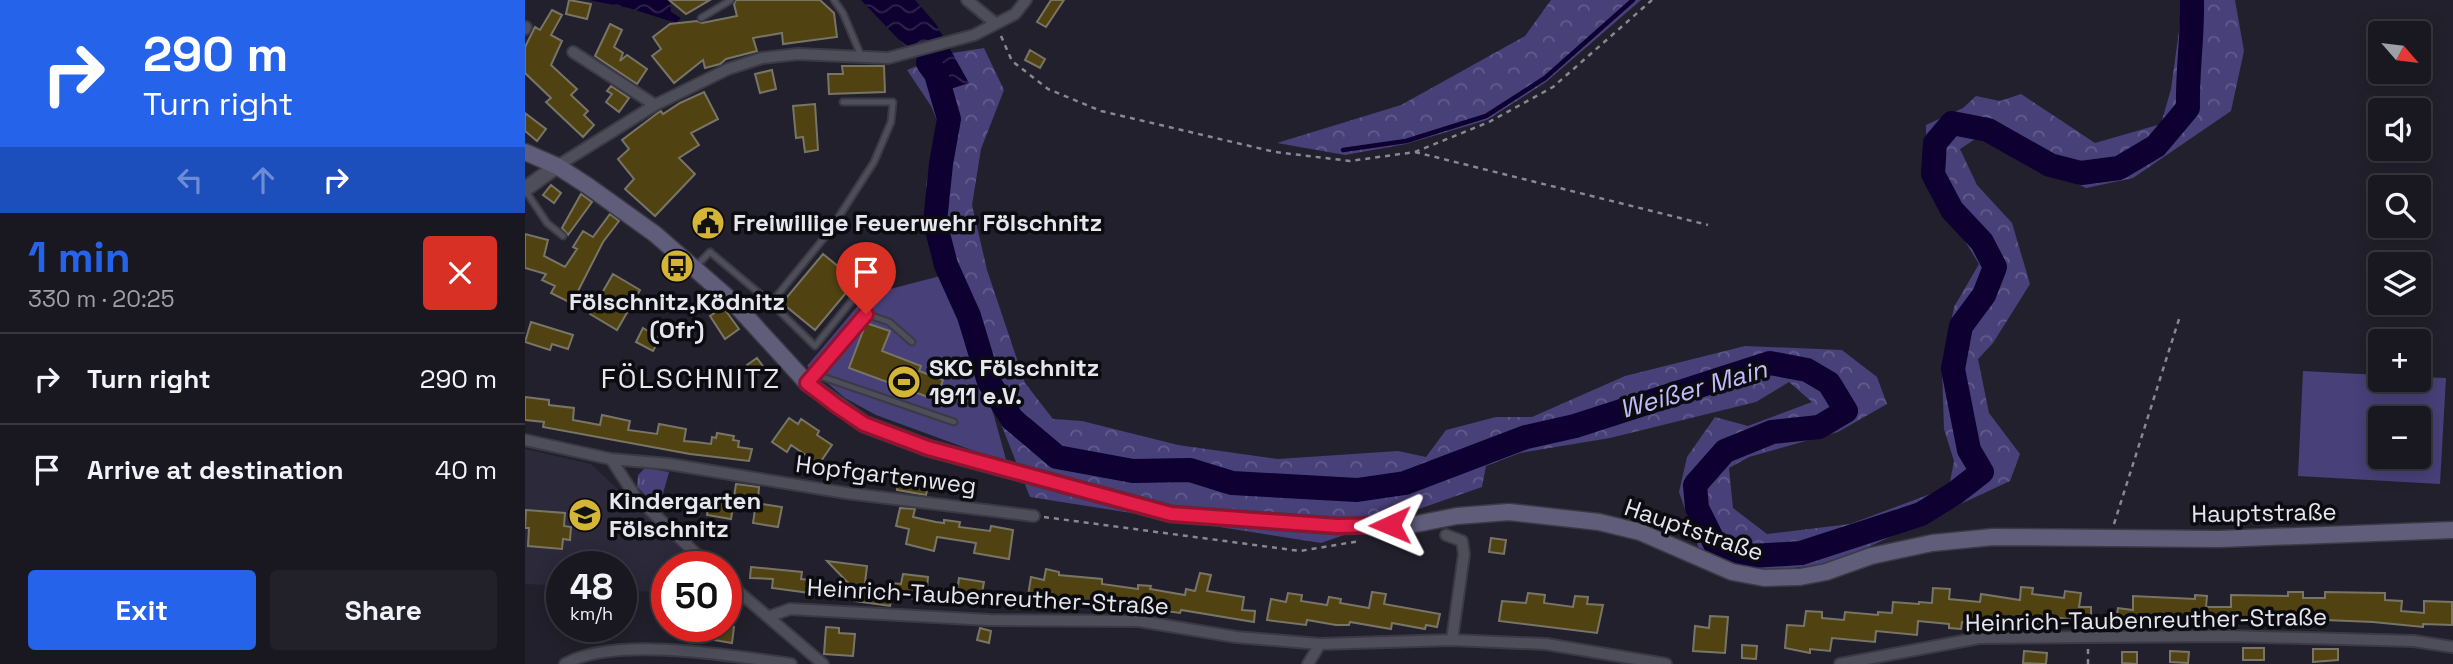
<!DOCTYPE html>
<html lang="en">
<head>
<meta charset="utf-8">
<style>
  body { margin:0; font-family:"Space Grotesk",sans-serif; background:#22212a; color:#f1f3f6; height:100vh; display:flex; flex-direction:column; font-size:26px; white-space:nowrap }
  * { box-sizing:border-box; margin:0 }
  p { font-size:23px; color:#9fa0a5 }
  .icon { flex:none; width:38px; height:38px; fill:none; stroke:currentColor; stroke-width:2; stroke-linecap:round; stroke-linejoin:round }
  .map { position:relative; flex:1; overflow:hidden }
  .details { display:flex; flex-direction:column; background:#191821; width:525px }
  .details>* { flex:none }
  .top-card { background:#2563eb; color:#fff; overflow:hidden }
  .needle { width:46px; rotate:118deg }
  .controls { position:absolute; left:1843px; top:21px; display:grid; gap:14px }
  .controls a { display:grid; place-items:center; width:63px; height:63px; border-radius:7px; background:#191821; box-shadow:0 4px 18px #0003,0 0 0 2px #37373f; font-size:35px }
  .speed { position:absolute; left:21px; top:551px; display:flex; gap:14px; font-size:35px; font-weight:700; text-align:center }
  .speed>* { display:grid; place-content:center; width:91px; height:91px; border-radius:50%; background:#191821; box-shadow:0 4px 18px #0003,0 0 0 2px #37373f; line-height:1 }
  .speed small { font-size:18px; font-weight:400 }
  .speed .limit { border:10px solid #d22; background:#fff; color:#111 }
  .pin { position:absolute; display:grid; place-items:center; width:60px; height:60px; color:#fff; margin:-72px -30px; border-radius:50% 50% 50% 0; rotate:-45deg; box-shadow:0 0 7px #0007 }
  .pin .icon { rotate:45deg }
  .me { position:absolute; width:77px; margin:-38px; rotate:269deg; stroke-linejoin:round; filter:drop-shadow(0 0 5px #0008) }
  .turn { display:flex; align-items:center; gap:24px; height:147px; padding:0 28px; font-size:32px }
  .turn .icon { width:91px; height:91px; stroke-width:2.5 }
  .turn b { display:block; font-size:49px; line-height:60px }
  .lanes { display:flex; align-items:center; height:66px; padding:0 28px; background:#0003; justify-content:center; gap:35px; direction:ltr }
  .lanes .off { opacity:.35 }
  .round { display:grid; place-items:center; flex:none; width:74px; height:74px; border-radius:7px; background:#22212a }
  .headline { display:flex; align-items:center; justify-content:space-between; height:119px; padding:0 28px }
  h1 { font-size:42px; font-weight:800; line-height:52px; color:#2563eb }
  .cta { display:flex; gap:14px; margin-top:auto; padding:14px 28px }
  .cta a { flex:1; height:80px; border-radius:7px; background:#2563eb; color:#fff; font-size:28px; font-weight:800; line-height:80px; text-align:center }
  .cta a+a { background:#22212a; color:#f1f3f6 }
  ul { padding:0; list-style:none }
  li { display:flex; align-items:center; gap:21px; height:91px; padding:0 28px; border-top:2px solid #37373f }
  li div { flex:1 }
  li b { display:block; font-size:26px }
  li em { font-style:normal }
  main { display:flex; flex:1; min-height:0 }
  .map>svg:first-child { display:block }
</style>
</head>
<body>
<main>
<section class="details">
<div class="top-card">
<div class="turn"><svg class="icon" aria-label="right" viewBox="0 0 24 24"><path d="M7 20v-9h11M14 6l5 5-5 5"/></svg><div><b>290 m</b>Turn right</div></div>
<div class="lanes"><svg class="icon off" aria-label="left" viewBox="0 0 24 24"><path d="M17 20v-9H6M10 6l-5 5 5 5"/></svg><svg class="icon off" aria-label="ahead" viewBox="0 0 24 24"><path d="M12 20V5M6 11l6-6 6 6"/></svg><svg class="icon" aria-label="right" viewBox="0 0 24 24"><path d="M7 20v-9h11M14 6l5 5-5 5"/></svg></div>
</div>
<div class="headline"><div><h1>1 min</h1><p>330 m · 20:25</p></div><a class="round" style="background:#d93025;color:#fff"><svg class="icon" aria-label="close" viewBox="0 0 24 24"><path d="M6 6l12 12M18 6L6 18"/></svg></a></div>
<ul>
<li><svg class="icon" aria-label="right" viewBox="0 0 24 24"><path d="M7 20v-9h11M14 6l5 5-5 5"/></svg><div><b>Turn right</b></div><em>290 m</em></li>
<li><svg class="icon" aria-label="arrive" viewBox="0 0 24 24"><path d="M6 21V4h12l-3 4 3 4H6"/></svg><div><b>Arrive at destination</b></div><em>40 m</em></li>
</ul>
<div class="cta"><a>Exit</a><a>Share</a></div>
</section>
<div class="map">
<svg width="1928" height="664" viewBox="0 0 1928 664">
  <defs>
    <pattern id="grass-tufts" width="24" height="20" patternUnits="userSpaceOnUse" patternTransform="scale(1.75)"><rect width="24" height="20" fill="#484079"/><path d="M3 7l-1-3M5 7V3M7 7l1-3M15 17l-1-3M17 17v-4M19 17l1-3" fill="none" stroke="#625c8c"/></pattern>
    <pattern id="forest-crowns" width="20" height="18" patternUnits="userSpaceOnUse" patternTransform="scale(1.75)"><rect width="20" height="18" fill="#484079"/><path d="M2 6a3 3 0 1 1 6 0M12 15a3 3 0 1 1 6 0" fill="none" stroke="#625c8c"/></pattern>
    <pattern id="water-waves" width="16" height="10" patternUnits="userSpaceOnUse" patternTransform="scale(1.75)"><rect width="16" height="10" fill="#0e0030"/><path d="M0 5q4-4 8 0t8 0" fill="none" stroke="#31254e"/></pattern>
  </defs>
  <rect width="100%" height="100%" fill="#21202c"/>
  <!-- built -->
  <path fill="#2b293a" d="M0,449L66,464L175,567H142V593L96,590V567H37V586L0,584Z"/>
  <!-- grass -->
  <path fill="url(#grass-tufts)" d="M120,468L144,472L134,508L112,487L113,475Z"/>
  <!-- forest -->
  <path fill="url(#forest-crowns)" d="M1026,0H1116L1021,82L962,120L881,144L820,155L752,143L876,105L1000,36Z
    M1655,0H1710L1719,51L1706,111L1608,178L1561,188L1455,136L1435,149L1452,185L1487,223L1505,284L1468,343L1453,359L1464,413L1495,454L1485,481L1309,563L1235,572L1180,566L1154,492L1162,457L1190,417L1223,426L1287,402L1264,382L1231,402L1085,438L995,453L961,466L957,487L796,543L505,497L478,429L418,262L401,185L414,125L406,106L382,70L421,54L459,48L479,90L456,149L447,205L462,270L500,383L528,419L557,421L653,445L753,459L873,451L901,457L921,430L971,417H1007L1100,376L1220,346L1317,350L1352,377L1362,404L1313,432L1224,457L1204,468L1208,508L1242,534L1325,524L1424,487L1429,461L1419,429L1417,369L1429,307L1454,264L1401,178V125L1438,108L1451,96L1475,101L1496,94L1570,143L1636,124L1646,89L1657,9Z"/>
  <!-- park -->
  <path fill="#484079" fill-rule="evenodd" d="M419,275L469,416L482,463L351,415L320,398L282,366L342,295Z
    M1778,371L1855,375V380H1894V377L1921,378L1915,484L1773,476ZM1855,418H1894V457H1855Z"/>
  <!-- water -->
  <path fill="url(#water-waves)" d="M64,0H145L146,12L156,18L151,23L104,8Z
    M336,0H390L411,24L444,83L413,93L399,66Z"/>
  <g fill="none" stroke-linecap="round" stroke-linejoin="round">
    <!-- stream -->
    <path stroke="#0e0030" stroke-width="4.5" d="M818,150L881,141L961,116L1020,78L1108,0"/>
    <!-- river -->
    <path stroke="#0e0030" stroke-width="24" d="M403,63L411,74L424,119L416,164L410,222L421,265L444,316L464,382L487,419L532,457L608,471L665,470L707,483L832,490L880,483L1001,437L1050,426L1245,363L1282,370L1304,383L1321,411L1294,427L1247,432L1200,451L1170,485L1172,508L1190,544L1227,556L1276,553L1396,514L1430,493L1457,472L1444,450L1428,369L1436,326L1459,295L1470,267L1457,242L1427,210L1408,174L1410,143L1427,123L1463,130L1525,165L1556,173L1594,168L1631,146L1663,108C1662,71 1668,36 1667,0"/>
  </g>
  <!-- building -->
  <path fill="#504311" stroke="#787567" stroke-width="2" d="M44,0L66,4L62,19L41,14Z
    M144,0H185L161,14Z
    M211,0H295L309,13L312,37L258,44L257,33L228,38L232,51L201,59L195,64L180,68L178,60L149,83L127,56L136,49L128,37L145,24L172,21L177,23L212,16L209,4Z
    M526,0H539L521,27L512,22Z
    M27,10L37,15L26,35L37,41L26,65L52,89L46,95L63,111L59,115L69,125L58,137L21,102L26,98L0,73V47L10,27L15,30Z
    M85,24L97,30L89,47L98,53L95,61L102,55L122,69L112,84L70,56Z
    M505,50L520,59L515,68L500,60Z
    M317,66H359L360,92L304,94L303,74H318Z
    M247,70L251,89L235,93L230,74Z
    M86,86L104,98L94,112L81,102L87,94L82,91Z
    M179,92L193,119L166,133L174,145L154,158L170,174L130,216L100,189L109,179L93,159L104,149L97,140L134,112L136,111L138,114L155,103Z
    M290,104L293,150L280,152L278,137L271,138L268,106Z
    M0,113L21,129L12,141L0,131Z
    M26,185L36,193L29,203L18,195Z
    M56,194L67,202L43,235L37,228Z
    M85,214L94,221L78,242L50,297L47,296L44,302L26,293L30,286L17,280L21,274L0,268V234L23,240L19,256L40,267L52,249L48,247L58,231L68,237Z
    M298,254L331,281L290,330L257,303Z
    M88,274L115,290L92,330L65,314Z
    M198,307L214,329L200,339L185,316Z
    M6,322L48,335L43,349L27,344L25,350L0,342Z
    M341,323L365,331L357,351L396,366L394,371L418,380L411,400L324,368Z
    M118,328L135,338L128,351L111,342Z
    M232,358L240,369L230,376L222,365Z
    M442,388L446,400L434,404L430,392Z
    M0,397L24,400V405L49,408L48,420L75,425L77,415L105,421L103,430L132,434L134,424L161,429L159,441L171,442L186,444L187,437L191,438L192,433L209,436L208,440L214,441L213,447L227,449L224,461L165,454L18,427L19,422L0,420Z
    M264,418L273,424L276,419L294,431L292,435L307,445L294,464L266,445L262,452L247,442Z
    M374,480L403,485L401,495L372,490Z
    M211,484L234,487L233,500L209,497Z
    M185,496L209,501L206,519L182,515Z
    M231,503L257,507L253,527L228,523Z
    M375,508L390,509L388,517L411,522L419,523V520L435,522L434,527L465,531L466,526L488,530L484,559L449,553L451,543L412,537L409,551L381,544L384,529L371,526Z
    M1,510L40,513L39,526L46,527L45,540L38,539L37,549L3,546L4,528H0Z
    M966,538L981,540L979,554L964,552Z
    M302,561L342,566L339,591L367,597L365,606L329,601L330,590Z
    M226,567L277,572L276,579L286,580L285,593L247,588L248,579L225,578Z
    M521,569L534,572V575L577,579V584L613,589V585L626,586L625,589L660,595L661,589L670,591L675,573L686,575L682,591L719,597L717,610L730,611L729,622L656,610L655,613L587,604V608L574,607L575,602L539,598L538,603L503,596L506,577L519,580Z
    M378,574L403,577L402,588L419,591L416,603L366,595L367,583L376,584Z
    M434,578L459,582L455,603L431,599Z
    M1496,587L1508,588L1507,594L1539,598L1540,591L1556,593L1554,607H1566V623L1522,616L1521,624L1477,621V625L1437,622L1436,629L1424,628V624L1393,621L1392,635L1351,631L1350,642L1307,638L1305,651L1285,649V653L1260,648L1262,625L1279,626L1281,611L1297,612V618L1319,620L1320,612L1353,615V612L1367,613L1368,602L1394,604V602L1407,603L1408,588L1425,589L1424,599L1455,602L1456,594L1495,600Z
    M847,592L861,594L859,604L915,614L912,627L901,625L900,629L867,623L866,629L825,622L824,625H811L782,620L781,625L742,620L746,599L761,602L763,593L777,595L776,601L802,605L804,597L816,599L815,603L844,608Z
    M1763,592H1778V598H1800V592L1860,593V600L1877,601L1876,611L1899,613V601L1927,602V625L1898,624V627L1848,622L1777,619V616L1732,614V617L1703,620L1637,617V623L1591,621L1593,608L1608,610V596L1670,599V595L1682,596L1681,607H1706V595L1763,596Z
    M1003,593L1020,595L1019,603L1048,607L1050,596L1063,597L1062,604L1078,605L1072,633L974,621L977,601L1001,603Z
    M1185,616L1203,617L1200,653L1168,651L1170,626L1184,628Z
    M166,626L209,627L207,643L189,640L190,637L166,634Z
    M301,627L314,628V633L330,634L328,656L299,654Z
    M455,628L466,631L464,643L452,640Z
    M1217,645L1232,646L1231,659L1217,658Z
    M1718,648H1739V660H1718Z
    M1788,649H1813V660L1788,662Z
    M1499,651L1522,653L1521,664L1498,663Z
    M1645,651L1664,652L1663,663L1645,662Z
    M1597,652H1612V664L1597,663Z"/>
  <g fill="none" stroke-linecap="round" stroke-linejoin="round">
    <defs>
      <path id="service" d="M309,0L318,13L337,58
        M176,18L206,0
        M0,190L22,223L38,236
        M170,267L185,252L246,303L304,232L349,162L366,122L368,102H318
        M246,303L290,346L333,293
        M289,374L429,422
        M288,375L341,314L364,322L387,342"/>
      <path id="minor" d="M442,0L470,23
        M0,29L1,27
        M48,52L130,105
        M32,166L130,105L203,69L237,58L273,54L363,58L449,35L490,14L501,0
        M0,440L86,459L144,464L321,493L509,516
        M86,459L110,496L185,567
        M921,535L937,541L939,554L927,640
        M201,581L298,664
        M243,617L265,609L465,620L614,621L711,637L795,644L927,640L1021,644L1141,664
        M40,664C88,635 211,656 266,664
        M783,664L795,644
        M1315,664L1454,638L1702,636L1889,641L1928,647"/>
      <path id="tertiary" d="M0,189L32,166"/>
      <path id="secondary" d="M0,152L32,166L63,186L130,234L208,302L282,383L339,424L403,448L646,514L813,526L891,524L932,516L984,512L1074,522L1115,532L1207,572L1239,578L1275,577L1301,572L1346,556L1407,543L1468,537L1694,539L1928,530"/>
    </defs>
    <!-- service casing -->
    <use href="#service" stroke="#3b3a44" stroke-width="9"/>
    <!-- minor casing -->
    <use href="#minor" stroke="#3b3a44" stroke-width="14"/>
    <!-- tertiary casing -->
    <use href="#tertiary" stroke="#3b3a44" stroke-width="18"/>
    <!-- secondary casing -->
    <use href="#secondary" stroke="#3b3a44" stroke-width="19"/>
    <!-- path -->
    <path stroke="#888892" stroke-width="2.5" stroke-dasharray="5 5" stroke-linecap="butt" d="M476,36L487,61L523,89L576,111L750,152L825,161L890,152L964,122L1028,87L1127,0
      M890,152L1183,225
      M519,517L775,551L835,541
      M1589,524L1654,319
      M1563,664V648"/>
    <!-- service -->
    <use href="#service" stroke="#4e4d5a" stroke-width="5"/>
    <!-- minor -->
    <use href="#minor" stroke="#4e4d5a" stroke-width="10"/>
    <!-- tertiary -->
    <use href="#tertiary" stroke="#4e4d5a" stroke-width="14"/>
    <!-- secondary -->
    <use href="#secondary" stroke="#605d7b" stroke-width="16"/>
  </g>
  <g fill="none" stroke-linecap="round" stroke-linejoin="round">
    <defs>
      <path id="route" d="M341,314L282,383L312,406L339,424L403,448L646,514L813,526L865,525"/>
    </defs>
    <!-- route casing -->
    <use href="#route" stroke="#92132f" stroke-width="18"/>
    <!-- route -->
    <use href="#route" stroke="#e11d48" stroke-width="12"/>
  </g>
  <!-- icons -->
  <defs>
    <symbol id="civic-disc" viewBox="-11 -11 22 22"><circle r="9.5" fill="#d5b535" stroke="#0b0b10"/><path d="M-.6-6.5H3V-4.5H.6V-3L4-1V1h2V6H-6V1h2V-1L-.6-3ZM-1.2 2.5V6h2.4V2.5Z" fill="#111"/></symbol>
    <symbol id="bus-disc" viewBox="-11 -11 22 22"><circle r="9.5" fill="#d5b535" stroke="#0b0b10"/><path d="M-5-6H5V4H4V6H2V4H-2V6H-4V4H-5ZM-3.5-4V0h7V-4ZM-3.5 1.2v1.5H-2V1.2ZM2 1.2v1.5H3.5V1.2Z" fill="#111"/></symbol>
    <symbol id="stadium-disc" viewBox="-11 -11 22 22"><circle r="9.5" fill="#d5b535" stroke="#0b0b10"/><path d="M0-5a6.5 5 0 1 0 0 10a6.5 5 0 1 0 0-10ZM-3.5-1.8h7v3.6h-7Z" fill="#111"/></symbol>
    <symbol id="school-disc" viewBox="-11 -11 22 22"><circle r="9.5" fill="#d5b535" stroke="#0b0b10"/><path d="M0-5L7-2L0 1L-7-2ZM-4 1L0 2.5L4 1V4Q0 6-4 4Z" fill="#111"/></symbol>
  </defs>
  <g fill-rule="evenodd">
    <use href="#civic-disc" x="164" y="204" width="38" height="38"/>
    <use href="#bus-disc" x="133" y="247" width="38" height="38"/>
    <use href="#stadium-disc" x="360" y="363" width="38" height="38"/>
    <use href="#school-disc" x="41" y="496" width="38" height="38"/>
  </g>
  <g text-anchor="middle" stroke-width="7" stroke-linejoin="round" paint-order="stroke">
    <!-- poi labels -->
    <g font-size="24" font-weight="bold" fill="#e6e6ee" stroke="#0b0b10" text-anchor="start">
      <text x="208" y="231">Freiwillige Feuerwehr Fölschnitz</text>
      <text x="152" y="310" text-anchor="middle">Fölschnitz,Ködnitz<tspan x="152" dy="28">(Ofr)</tspan></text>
      <text x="404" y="376">SKC Fölschnitz<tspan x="404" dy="28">1911 e.V.</tspan></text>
      <text x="84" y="509">Kindergarten<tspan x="84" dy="28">Fölschnitz</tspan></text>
    </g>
    <!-- street labels -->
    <g font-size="24" fill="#e6e6ee" stroke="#0b0b10">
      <text transform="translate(361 475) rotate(7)" y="8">Hopfgartenweg</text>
      <text transform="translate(1739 513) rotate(-1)" y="8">Hauptstraße</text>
      <text transform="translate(1169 530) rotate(19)" y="8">Hauptstraße</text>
      <text transform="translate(463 597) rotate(3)" y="8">Heinrich-Taubenreuther-Straße</text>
      <text transform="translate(1621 620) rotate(-1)" y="8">Heinrich-Taubenreuther-Straße</text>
    </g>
    <!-- water labels -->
    <g font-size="26" font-style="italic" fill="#c0bbf9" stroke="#0b0b10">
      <text transform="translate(1168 389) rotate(-16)" y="9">Weißer Main</text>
    </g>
    <!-- quarter labels -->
    <g font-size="28" letter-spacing="2" fill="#e6e6ee" stroke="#0b0b10">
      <text x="166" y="388">FÖLSCHNITZ</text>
    </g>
  </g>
</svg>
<div class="controls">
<a><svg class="needle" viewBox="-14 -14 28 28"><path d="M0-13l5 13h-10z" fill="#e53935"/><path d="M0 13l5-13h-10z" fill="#9fa0a5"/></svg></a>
<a><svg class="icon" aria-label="sound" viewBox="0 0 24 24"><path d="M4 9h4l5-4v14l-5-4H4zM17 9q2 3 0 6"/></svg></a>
<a><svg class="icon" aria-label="search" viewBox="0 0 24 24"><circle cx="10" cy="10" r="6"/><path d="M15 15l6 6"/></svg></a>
<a><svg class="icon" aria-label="layers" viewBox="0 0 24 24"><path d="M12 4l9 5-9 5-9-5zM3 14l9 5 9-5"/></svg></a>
<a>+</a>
<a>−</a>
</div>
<div class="speed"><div>48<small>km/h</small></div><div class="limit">50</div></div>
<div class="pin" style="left:341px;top:314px;background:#d93025"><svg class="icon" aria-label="arrive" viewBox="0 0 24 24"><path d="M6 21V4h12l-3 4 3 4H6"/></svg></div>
<svg class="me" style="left:865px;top:525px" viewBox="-20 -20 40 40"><path d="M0-17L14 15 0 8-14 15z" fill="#e11d48" stroke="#fff" stroke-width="4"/></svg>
</div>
</main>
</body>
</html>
